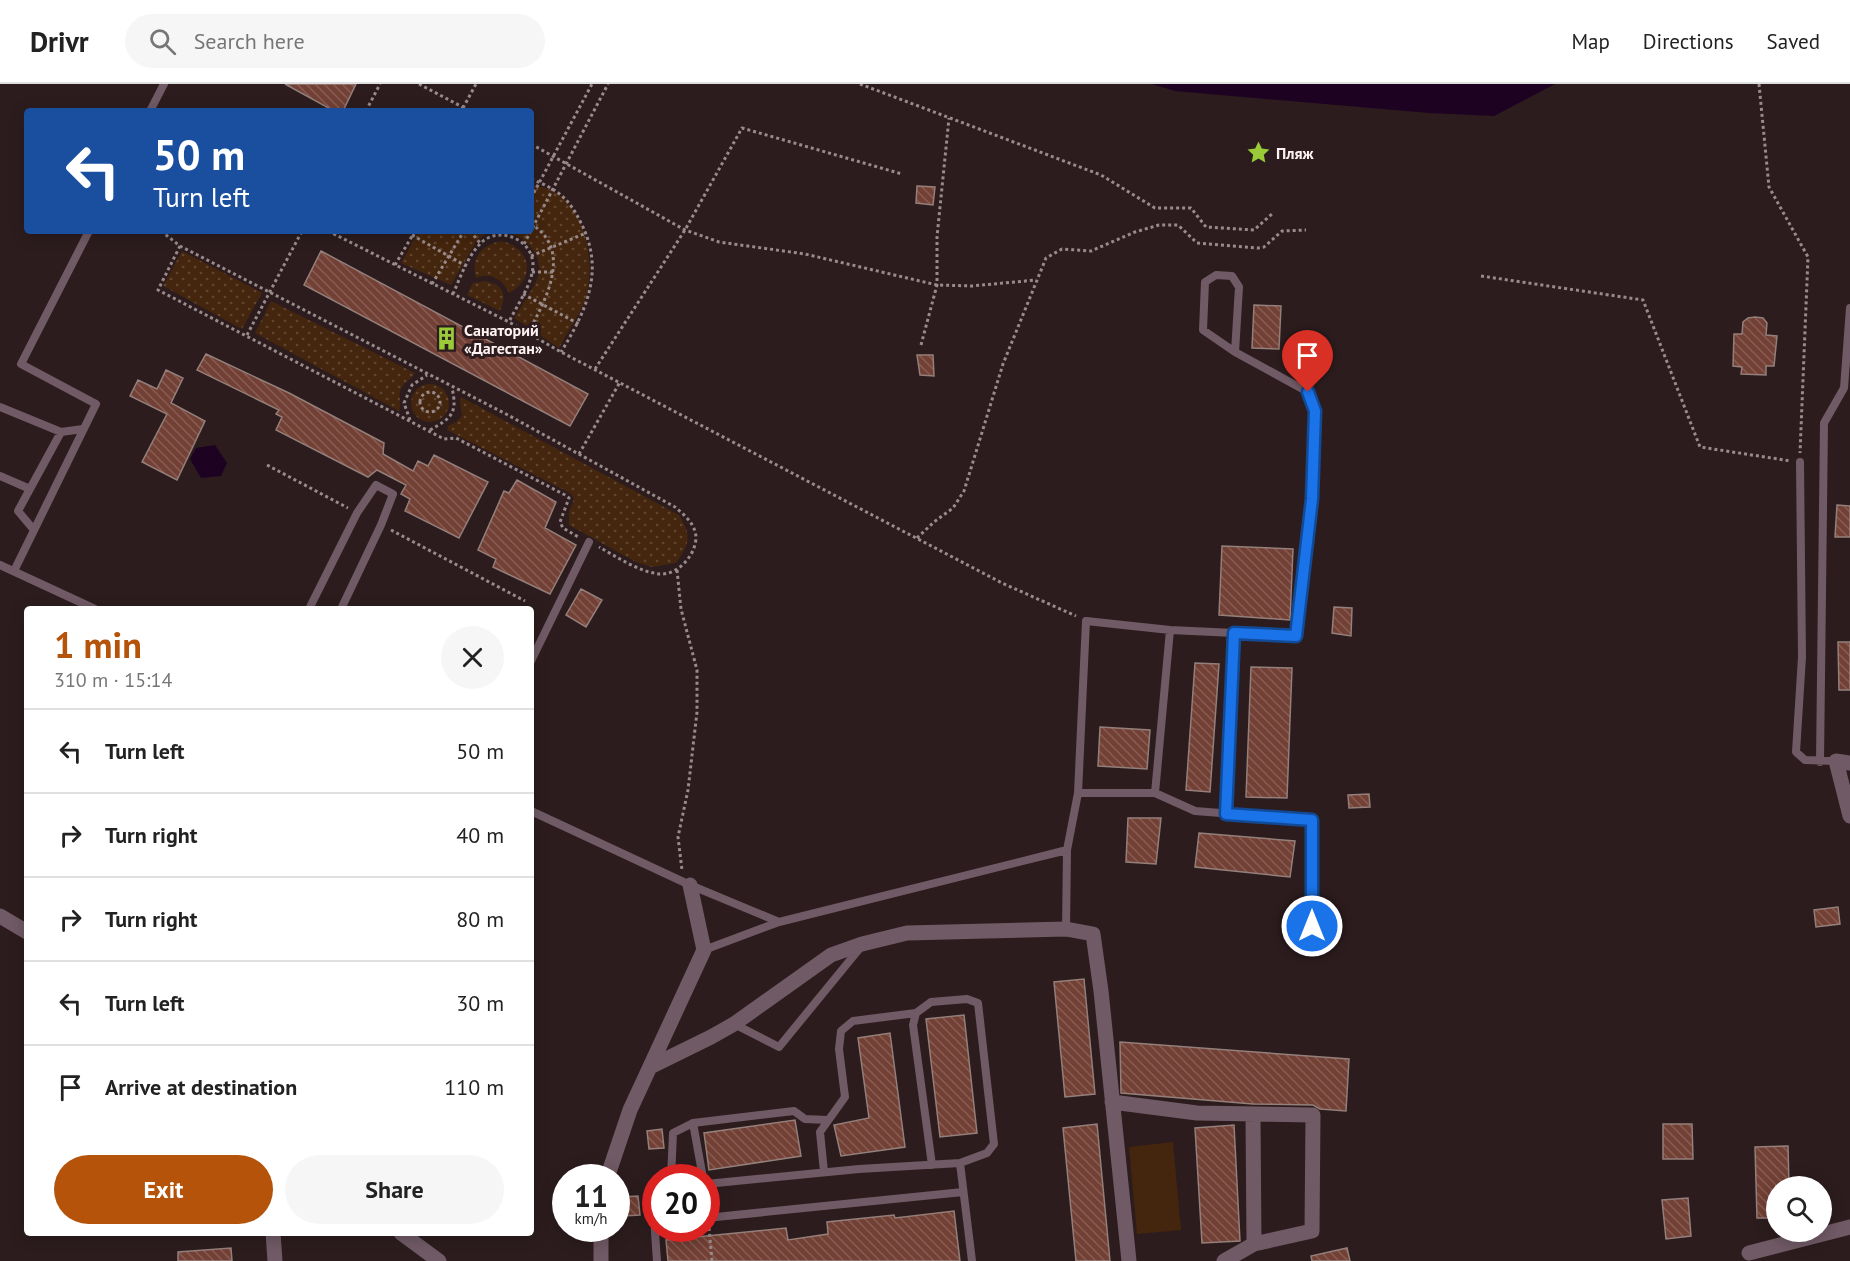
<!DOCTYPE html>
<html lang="en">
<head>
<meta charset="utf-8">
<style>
  body { margin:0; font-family:"PT Sans",sans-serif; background:#f6f6f6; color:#222; height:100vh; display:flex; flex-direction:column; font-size:22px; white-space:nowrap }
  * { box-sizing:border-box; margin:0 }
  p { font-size:20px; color:#767676 }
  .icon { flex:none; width:33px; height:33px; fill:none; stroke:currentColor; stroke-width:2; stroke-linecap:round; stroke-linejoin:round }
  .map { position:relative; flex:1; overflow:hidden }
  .details { position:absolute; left:24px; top:522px; width:510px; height:630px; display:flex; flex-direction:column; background:#fff; border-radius:6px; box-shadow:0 3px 15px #0003 }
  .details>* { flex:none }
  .guide { position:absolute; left:24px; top:24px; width:510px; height:126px; border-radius:6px; box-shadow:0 3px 15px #0003; background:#1a4fa0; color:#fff; overflow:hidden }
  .fabs { position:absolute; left:1766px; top:1092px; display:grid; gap:12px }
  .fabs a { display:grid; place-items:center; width:66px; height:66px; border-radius:50%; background:#fff; box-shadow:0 3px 15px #0003; font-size:30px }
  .speed { position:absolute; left:552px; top:1080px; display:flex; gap:12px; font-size:30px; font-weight:700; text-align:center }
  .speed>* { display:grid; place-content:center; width:78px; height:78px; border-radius:50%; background:#fff; box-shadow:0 3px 15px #0003; line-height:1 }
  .speed small { font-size:15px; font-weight:400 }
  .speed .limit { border:9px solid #d22; background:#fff; color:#111 }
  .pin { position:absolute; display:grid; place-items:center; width:51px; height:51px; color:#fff; margin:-62px -26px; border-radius:50% 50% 50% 0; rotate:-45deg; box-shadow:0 0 6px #0007 }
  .pin .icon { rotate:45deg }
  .me { position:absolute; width:66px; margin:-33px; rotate:0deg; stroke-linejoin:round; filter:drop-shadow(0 0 4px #0008) }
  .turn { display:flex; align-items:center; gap:21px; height:126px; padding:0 30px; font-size:27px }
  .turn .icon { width:78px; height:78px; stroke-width:2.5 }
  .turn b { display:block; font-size:42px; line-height:51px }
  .round { display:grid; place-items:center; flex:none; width:63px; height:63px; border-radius:32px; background:#f6f6f6 }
  .head { display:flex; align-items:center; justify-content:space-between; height:102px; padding:0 30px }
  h1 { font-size:36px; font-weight:700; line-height:45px; color:#b45309 }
  .primary-button { display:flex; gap:12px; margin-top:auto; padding:12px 30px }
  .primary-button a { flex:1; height:69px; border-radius:36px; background:#b45309; color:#fff; font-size:24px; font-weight:700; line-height:69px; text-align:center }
  .primary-button a+a { background:#f6f6f6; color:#222 }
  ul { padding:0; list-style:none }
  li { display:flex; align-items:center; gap:18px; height:84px; padding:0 30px; border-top:2px solid #e0e0e0 }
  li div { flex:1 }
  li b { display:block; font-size:22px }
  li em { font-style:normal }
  header { display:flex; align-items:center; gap:36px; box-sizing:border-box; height:84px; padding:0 30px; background:#fff; border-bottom:2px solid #e0e0e0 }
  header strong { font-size:28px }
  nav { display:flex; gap:33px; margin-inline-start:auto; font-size:21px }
  .search { width:420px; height:54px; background:#f6f6f6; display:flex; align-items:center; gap:15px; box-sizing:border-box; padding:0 21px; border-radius:33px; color:#767676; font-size:22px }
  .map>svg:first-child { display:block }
</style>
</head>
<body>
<header>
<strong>Drivr</strong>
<div class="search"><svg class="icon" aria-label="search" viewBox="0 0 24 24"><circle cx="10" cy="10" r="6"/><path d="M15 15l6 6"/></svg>Search here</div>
<nav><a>Map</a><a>Directions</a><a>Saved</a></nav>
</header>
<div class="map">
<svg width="1850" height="1177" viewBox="0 0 1850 1177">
  <defs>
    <pattern id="green-dots" width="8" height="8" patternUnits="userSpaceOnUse" patternTransform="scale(1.5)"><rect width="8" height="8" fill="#44250d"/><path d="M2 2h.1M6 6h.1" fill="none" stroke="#604531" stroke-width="1.8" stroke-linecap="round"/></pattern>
    <pattern id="building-back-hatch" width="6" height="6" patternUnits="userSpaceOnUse" patternTransform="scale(1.5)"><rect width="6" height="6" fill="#724035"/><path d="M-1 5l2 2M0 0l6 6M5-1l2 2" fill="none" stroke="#875c53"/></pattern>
  </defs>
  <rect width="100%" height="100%" fill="#2c1c1e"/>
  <!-- green -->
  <path fill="url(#green-dots)" d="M531,100C538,102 547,104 553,107C589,127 598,189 582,224C575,237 566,250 559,264L514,234C521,222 537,201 539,188C541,167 523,152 505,147H531Z
    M419,147H500L487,149L476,158L451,201L401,179Z
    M502,157C532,165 536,195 509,209C502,195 491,188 476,194C470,174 482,160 502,157Z
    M182,167L262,209L242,245L163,202Z
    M485,197C504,201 507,210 500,227L467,211L473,199Z
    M271,217L415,289C412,295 405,297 402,303C397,311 402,319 399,327L255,249Z
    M411 319a19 19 0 1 1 38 0a19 19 0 1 1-38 0Z
    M461,313L679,431C692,452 690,459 676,479L652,483L636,478L569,441V428L574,415L570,409L447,346L448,342L456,338L462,332L460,318Z"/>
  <!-- pitch -->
  <path fill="#44250d" d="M1173,1058L1181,1146L1137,1150L1129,1063Z"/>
  <!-- water -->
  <path fill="#1d0221" d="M1152,0H1555L1494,32L1429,29L1175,7Z
    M215,361L227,379L221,392L201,394L190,375L196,364Z"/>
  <!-- building -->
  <path fill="url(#building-back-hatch)" stroke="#947f7a" stroke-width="1.5" d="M285,0H356L343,27H334Z
    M917,102L935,103L933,121L916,119Z
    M321,167L588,310L570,342L304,201Z
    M1254,221L1281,222L1279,265L1252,264Z
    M1755,233L1763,234L1767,239L1766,251L1777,252L1774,282H1766V291L1741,290L1742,283L1733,282L1734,250H1742L1743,238L1748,234Z
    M206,270L289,309L384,359L383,370L413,387L418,377L428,382L434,371L488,398L459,454L405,427L410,415L401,410L406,401L377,386L368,393L276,346L282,333L276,330L279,326L197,286Z
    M917,271H933L934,292L920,291Z
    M166,286L183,294L171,319L205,337L177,396L142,378L167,330L130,312L138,296L157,305Z
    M517,396L556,418L545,444L576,461L550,510L493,483L496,475L478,466L504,407L509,409Z
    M1837,421L1850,422V453H1835Z
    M1222,462L1293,465L1290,536L1219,531Z
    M581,505L602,516L586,543L566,531Z
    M1334,523L1352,524L1351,552L1332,549Z
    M1838,558H1850V606H1839Z
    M1195,579L1219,580L1210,708L1186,706Z
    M1251,583L1292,584L1287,714L1246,713Z
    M1100,643L1150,646L1147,685L1098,682Z
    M1369,710L1370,723L1349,724L1348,711Z
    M1128,734H1161L1156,780L1126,778Z
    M1199,749L1295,757L1290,793L1195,783Z
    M1838,823L1840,840L1816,843L1814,826Z
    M1084,895L1095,1010L1065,1013L1054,898Z
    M964,931L977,1049L940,1053L926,935Z
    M890,949L905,1063L841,1072L834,1041L869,1034L858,954Z
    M1120,958L1349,975L1346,1027L1320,1025L1313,1021L1253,1020L1121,1009Z
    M795,1036L801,1072L709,1086L704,1049Z
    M1097,1040L1110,1177H1076L1063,1044Z
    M1663,1040H1692L1693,1075H1663Z
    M1234,1041L1240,1157L1202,1159L1195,1044Z
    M662,1045L664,1064L649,1065L647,1047Z
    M1788,1062L1789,1102H1776V1134H1757L1755,1063Z
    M638,1112L640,1131L623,1132L621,1113Z
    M1688,1114L1691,1152L1666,1155L1662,1116Z
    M954,1127L960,1177H668L666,1156L786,1144L788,1156L828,1150L827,1138L894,1131L895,1134Z
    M231,1164L232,1177H178V1168Z
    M1347,1164L1350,1177H1312L1311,1172Z"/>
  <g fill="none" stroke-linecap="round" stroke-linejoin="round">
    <!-- path -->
    <path stroke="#998b8c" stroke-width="3" stroke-dasharray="3 3" stroke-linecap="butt" d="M419,0L470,27
      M860,0L1101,91L1155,124H1191L1206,143L1254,146L1272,130
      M1759,0L1769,103L1808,173L1800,369
      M463,24L476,0
      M366,27L380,0
      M531,60L685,146L719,158L805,170L937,201L972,202L1036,196
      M531,95C557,105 569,114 581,139C605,186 587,226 561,268
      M531,114L592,0
      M161,147L180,162L506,330L675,423C684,431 695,439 696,453C696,471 678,491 660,490C639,488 617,473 599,463
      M328,147L509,238L561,268L1002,499L1076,532
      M470,147L480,159
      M412,151L466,182
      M524,160L608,0
      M180,162L158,206L444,355L456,354L565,411L569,414L560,438L563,444L580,454
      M531,172L586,149
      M395,181L415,147
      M532,188H554
      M1481,192L1643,216L1700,363L1791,377
      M432,200L464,147
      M453,210C460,194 467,174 479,161C497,140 534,155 533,182C532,201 517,221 509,238
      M523,210L579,240
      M528,249C545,217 574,166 531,140
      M247,251L302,147
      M921,261L937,201V153L949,34
      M595,285L685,146L742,44L902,90
      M420 318a10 10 0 1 1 20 0a10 10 0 1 1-20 0Z
      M410,336L404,319L412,301L427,291
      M430,346C451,334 458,330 452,304
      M579,370L620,298
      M267,381L348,424
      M391,446L525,517
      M917,454L934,438L953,424L964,407L1003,280L1046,174L1062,165L1091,167L1135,148L1159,141H1178L1197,159L1258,164L1264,163L1282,147L1306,146
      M677,486L681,525L697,586V628L688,706L678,753L682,786
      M709,1144L712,1177"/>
    <!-- service -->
    <path stroke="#705a65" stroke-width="8" d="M150,27L164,0
      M0,323L61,348
      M1800,378L1802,573L1796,668L1805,676L1836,677
      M0,392L30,405
      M34,446L18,427L61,348L83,345
      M0,481L95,525
      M14,487L96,320L21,280L89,147
      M309,525L357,429L376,401L393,410L381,441L341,525
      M531,577L589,458
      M1820,678L1824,339L1844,304L1850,224
      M1078,709H1155L1195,727L1312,736V863
      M1155,709L1170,546
      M531,727L690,801L779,838L1067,766L1078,709L1086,537L1170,546L1296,552L1312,415L1315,327L1308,308L1235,268L1239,203L1232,192L1216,191L1205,198L1203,246L1235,268
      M1226,730L1234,549
      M1066,845L1067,766
      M704,866L779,838
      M734,940L779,963L860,864
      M693,1039L703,1094
      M932,1081L913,941L916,929L931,918L967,915L978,919L994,1060L987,1069L960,1079
      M824,1088L820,1048L845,1013L839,965L841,947L853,937L916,929
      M671,1094L673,1049L693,1039L794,1027L805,1035L828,1036
      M706,1100L859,1085L960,1079L972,1177
      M656,1118L654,1133L657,1177
      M706,1134L963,1108"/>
    <!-- minor -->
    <path stroke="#705a65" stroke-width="15" d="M1850,679L1836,677L1850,732
      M0,832L27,848
      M650,983L711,953L734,940L831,871L862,860L907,849L1066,845L1093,850L1101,907L1129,1177
      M1112,1018L1197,1029L1313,1031L1312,1147L1254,1160L1224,1177
      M1253,1030L1254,1160
      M607,1094L630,1026L704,866L690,801
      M601,1144V1177
      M273,1149L275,1177
      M401,1149L439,1177
      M1749,1169L1850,1143"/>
  </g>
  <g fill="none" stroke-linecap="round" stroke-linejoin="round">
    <defs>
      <path id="route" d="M1308,308L1315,327L1312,415L1296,552L1234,549L1226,730L1312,736V842"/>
    </defs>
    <!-- route casing -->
    <use href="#route" stroke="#114b97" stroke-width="15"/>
    <!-- route -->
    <use href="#route" stroke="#1a73e8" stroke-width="10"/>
  </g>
  <!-- icons -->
  <defs>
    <symbol id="sight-bare" viewBox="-9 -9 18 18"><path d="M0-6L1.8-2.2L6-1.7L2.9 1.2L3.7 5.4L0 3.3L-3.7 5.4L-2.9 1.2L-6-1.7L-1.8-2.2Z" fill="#98cb37" stroke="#2c1c1e" stroke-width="2.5" paint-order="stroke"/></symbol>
    <symbol id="building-bare" viewBox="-9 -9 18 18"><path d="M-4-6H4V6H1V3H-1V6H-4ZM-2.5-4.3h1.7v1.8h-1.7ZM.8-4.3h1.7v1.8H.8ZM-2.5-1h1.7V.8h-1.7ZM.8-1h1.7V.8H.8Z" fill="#98cb37" stroke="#2c1c1e" stroke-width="2.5" paint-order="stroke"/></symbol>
  </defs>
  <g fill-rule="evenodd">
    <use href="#sight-bare" x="1242" y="52" width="33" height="33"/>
    <use href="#building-bare" x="430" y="238" width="33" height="33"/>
  </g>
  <g text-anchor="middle" stroke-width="6" stroke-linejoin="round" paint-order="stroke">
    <!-- poi labels -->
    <g font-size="16" font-weight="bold" fill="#fdf1f2" stroke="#2c1c1e" text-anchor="start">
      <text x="1276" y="75">Пляж</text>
      <text x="464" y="252">Санаторий<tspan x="464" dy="18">«Дагестан»</tspan></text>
    </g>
  </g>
</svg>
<div class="fabs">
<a><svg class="icon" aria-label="search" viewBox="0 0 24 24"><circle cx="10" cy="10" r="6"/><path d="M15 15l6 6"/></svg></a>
</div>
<div class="speed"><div>11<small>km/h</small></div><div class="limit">20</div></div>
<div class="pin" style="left:1308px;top:308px;background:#d93025"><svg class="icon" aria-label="arrive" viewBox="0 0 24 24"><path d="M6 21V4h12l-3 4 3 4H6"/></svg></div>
<svg class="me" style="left:1312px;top:842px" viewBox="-20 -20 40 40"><circle r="17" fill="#1a73e8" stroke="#fff" stroke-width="3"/><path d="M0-11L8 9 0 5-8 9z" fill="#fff"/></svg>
<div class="guide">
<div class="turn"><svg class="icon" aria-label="left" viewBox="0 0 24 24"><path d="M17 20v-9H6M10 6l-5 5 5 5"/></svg><div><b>50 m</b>Turn left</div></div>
</div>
<section class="details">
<div class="head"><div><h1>1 min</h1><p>310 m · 15:14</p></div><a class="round"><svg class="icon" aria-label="close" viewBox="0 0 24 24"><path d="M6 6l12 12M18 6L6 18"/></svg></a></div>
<ul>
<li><svg class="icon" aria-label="left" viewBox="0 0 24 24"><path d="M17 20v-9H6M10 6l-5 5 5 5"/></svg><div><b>Turn left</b></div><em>50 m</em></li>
<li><svg class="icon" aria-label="right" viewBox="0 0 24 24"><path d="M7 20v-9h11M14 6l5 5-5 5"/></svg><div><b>Turn right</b></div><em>40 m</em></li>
<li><svg class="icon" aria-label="right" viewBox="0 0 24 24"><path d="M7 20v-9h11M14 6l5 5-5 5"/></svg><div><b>Turn right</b></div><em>80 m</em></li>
<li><svg class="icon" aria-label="left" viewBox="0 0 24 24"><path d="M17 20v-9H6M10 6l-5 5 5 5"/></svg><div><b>Turn left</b></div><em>30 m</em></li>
<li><svg class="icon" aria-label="arrive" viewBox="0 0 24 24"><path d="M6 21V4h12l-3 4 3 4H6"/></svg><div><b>Arrive at destination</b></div><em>110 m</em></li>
</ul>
<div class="primary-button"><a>Exit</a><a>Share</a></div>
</section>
</div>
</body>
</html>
